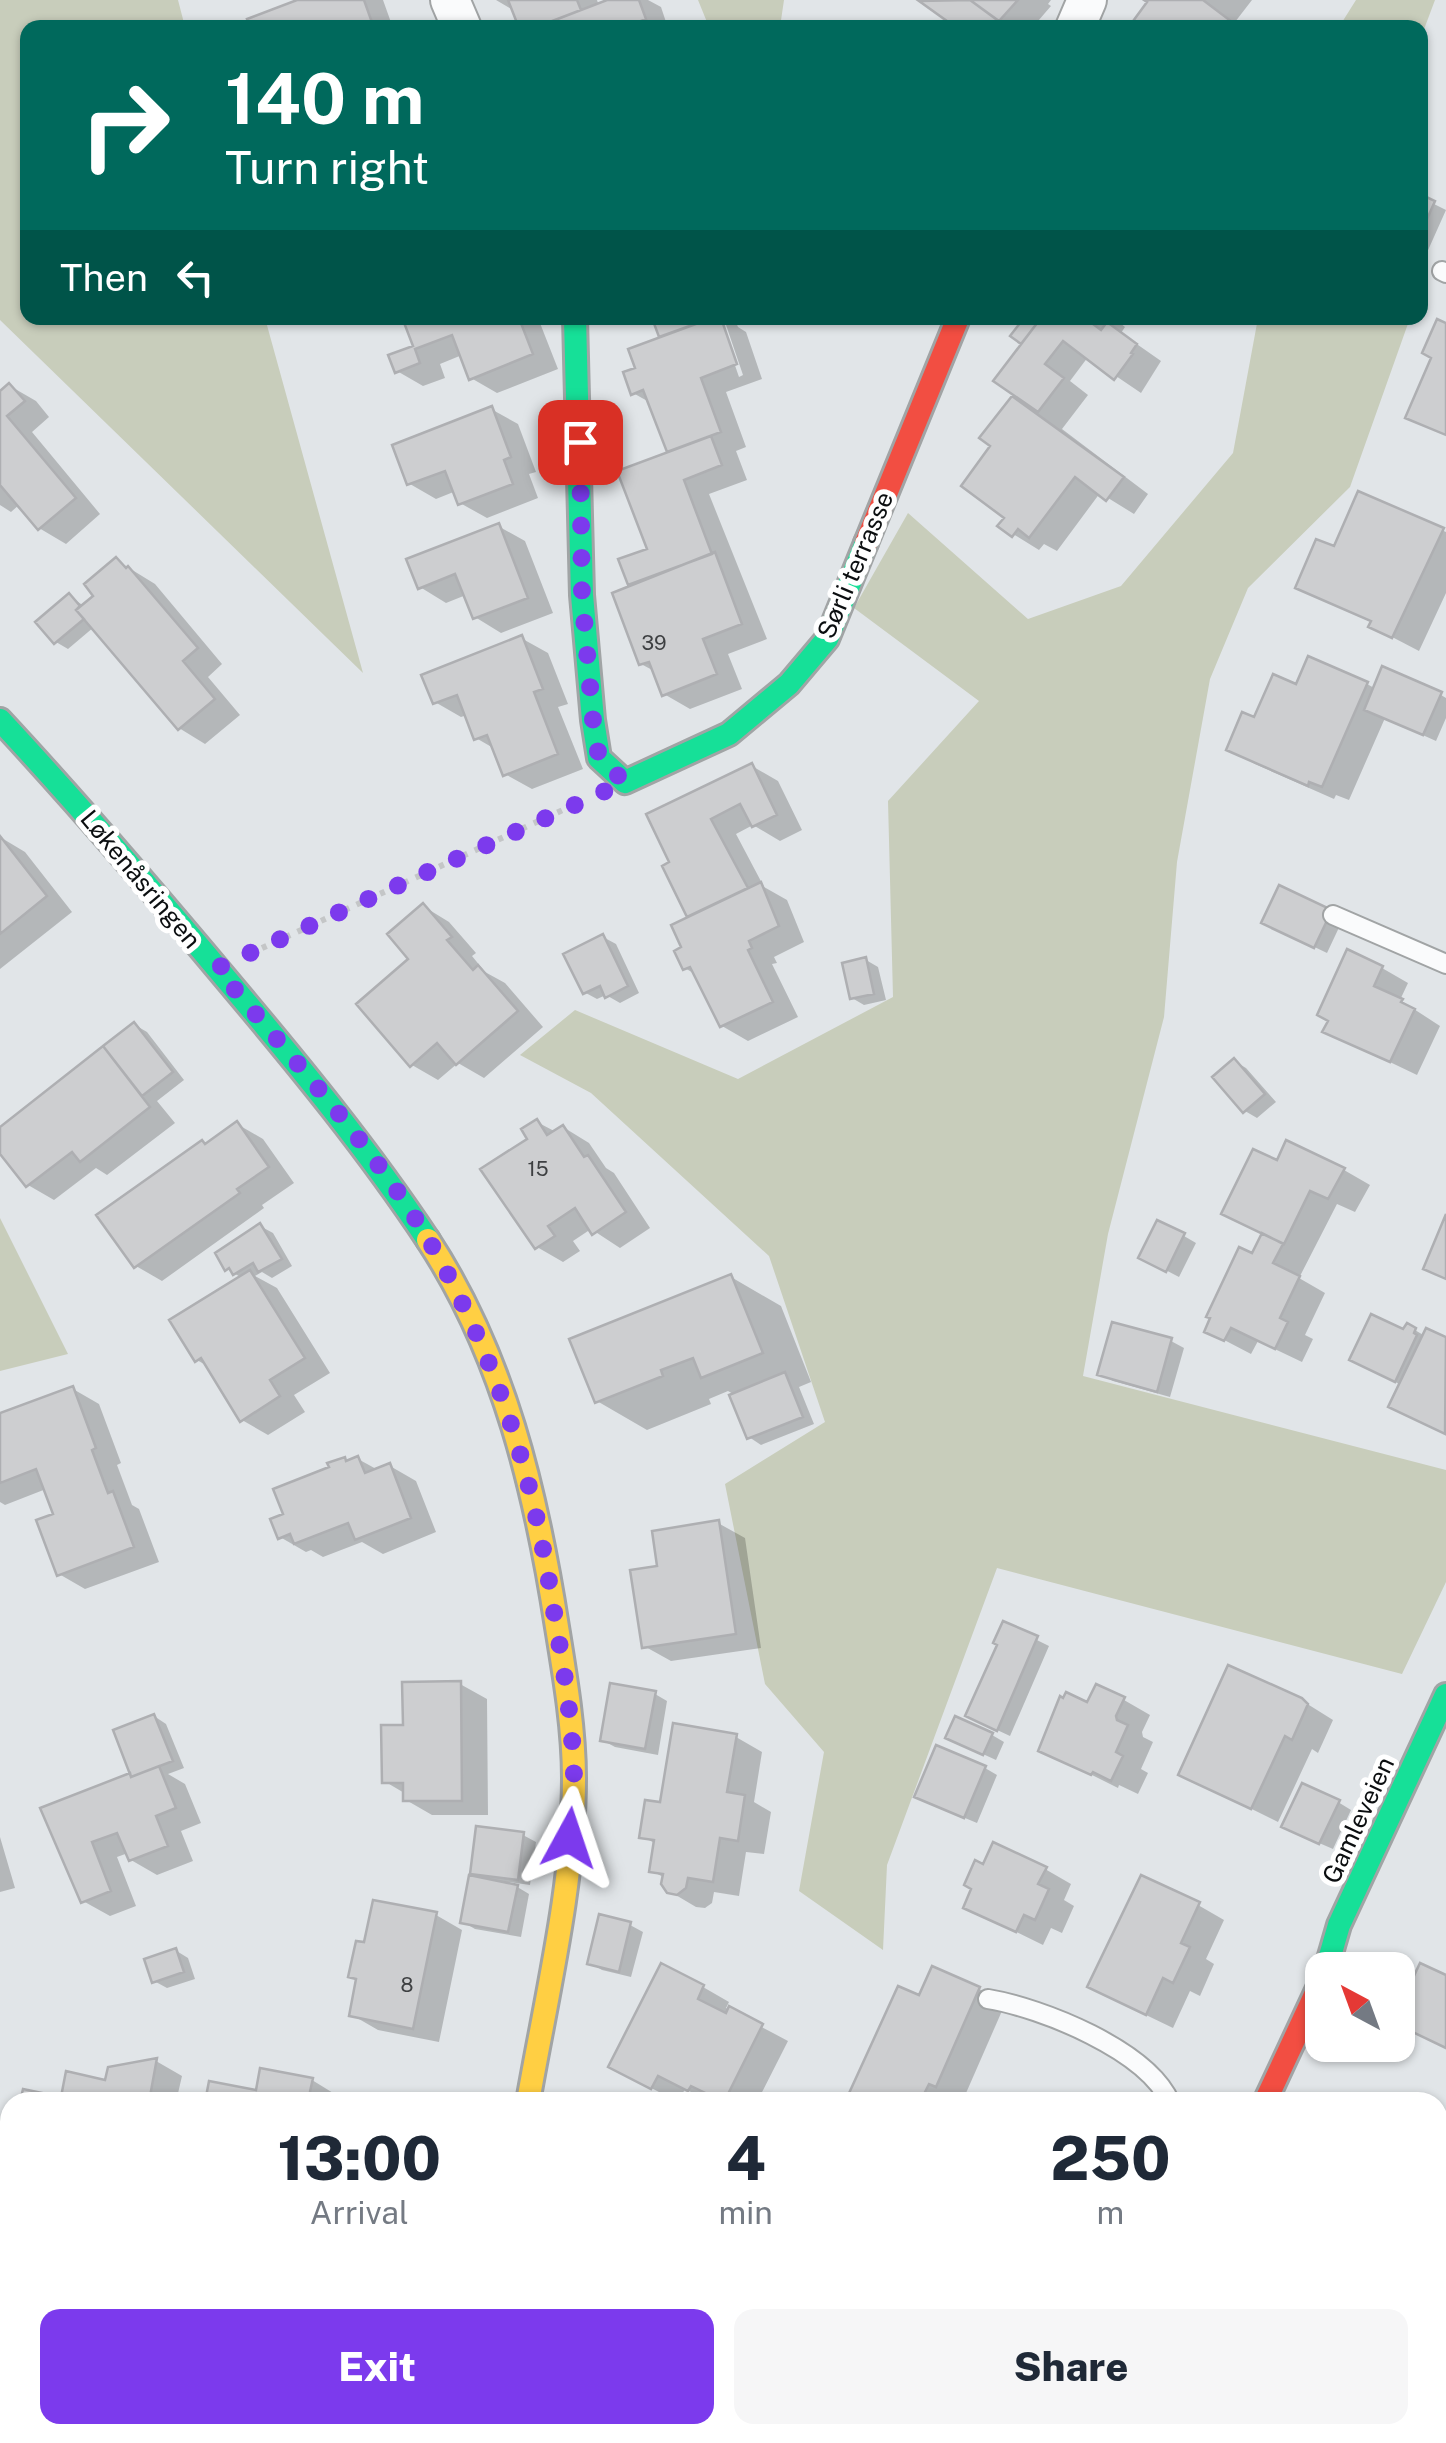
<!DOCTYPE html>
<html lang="en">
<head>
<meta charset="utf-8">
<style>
  body { margin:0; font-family:"Public Sans",sans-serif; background:#f6f6f7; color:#1f2937; height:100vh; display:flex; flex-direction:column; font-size:38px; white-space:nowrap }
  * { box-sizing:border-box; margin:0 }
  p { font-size:32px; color:#747a83 }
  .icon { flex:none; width:55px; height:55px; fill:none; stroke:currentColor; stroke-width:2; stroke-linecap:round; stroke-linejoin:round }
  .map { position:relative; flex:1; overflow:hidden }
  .drawer { position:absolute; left:0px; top:2092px; width:1448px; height:352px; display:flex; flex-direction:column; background:#fff; border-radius:30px 30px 0 0; box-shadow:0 2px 8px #0004 }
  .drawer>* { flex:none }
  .top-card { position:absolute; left:20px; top:20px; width:1408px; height:305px; border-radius:20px; box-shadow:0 2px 8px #0004; background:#00695c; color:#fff; overflow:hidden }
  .needle { width:65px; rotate:319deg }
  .buttons { position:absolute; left:1305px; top:1952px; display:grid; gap:20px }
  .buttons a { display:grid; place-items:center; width:110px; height:110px; border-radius:20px; background:#fff; box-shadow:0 2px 8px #0004; font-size:50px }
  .pin { position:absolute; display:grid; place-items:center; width:85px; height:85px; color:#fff; margin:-42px; border-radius:20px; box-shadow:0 5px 15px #0006 }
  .me { position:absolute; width:110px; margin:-55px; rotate:5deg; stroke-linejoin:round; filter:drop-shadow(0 0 8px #0008) }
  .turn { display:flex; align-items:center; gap:35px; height:210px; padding:0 40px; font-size:45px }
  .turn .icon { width:130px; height:130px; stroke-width:2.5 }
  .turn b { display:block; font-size:70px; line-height:85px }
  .then { display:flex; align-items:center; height:95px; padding:0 40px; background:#0003; gap:20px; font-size:38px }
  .eta { display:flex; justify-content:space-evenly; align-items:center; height:170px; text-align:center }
  .eta b { font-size:60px; font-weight:800; line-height:70px }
  .cta { display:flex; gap:20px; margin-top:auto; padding:20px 40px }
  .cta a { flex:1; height:115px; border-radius:20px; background:#7c3aed; color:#fff; font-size:40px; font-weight:800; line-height:115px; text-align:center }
  .cta a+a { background:#f6f6f7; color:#1f2937 }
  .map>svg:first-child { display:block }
</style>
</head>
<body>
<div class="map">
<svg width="1446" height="2443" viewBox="0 0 1446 2443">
  <rect width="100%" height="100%" fill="#e1e5e8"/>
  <!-- green -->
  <path fill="#c8cdbb" d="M0,0H178L185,27L28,28V318H265L363,673L0,320Z
    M698,0H784L780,27H709Z
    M1356,0H1435L1420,40V28L1339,27Z
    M1258,318H1410L1350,487L1248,588L1210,679L1177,862L1164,1017L1108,1234L1083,1376L1446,1470V1582L1402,1674L997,1568L887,1865L883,1950L799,1891L824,1752L765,1684L725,1484L825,1422L769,1256L591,1093L520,1055L575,1010L738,1079L893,997L888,801L979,701L854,608L908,513L1028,619L1121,586L1233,453Z
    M0,1218L68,1354L0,1371Z"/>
  <!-- shadow -->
  <path fill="#0003" fill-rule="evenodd" d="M304,0H383L393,28H253Z
    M496,0H597L599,6L614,0H648L661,7L668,28H522L513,10Z
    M923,0H1051L1048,4L1051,6L1032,28H952L955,24Z
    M1148,0H1252L1235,22L1242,28H1131L1151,2Z
    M1420,197L1446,210L1425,257L1420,255Z
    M415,318H538L558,369L497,393L471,378L462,355L440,364L445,378L423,386L397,371L416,347L406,321Z
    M654,318H734L738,327L746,332L762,379L726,392L746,447L736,451L747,480L709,494L767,639L728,654L742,689L690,709L664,694L656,672L641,664L631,586L621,561L650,550L670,454L651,403L633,393L638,369L662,339ZM719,319H724L743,375L739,377Z
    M1027,318H1114L1125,327L1121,333L1161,361L1141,393L1088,357L1070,381L1088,395L1062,429L1148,494L1134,514L1100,493L1057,551L1044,544L1039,550L1013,534L994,445L983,437L1015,395L1025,344L1014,336Z
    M10,386L36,401L49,417L32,432L100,514L66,544L39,528L20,504L11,512L0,505V394Z
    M491,409L518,424L536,472L529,474L538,498L487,518L460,503L456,491L436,499L410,484Z
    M1359,494L1446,532V593L1419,651L1371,626L1373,623L1298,587L1335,550Z
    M498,526L525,541L553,613L501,633L475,617L466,595L446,603L420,587Z
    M116,560L155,584L222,664L208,677L240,715L205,744L179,728L94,627L68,649L56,642L69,596L84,606L97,596Z
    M521,638L548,653L568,704L558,707L583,769L532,789L505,774L495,749L476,738L467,715L461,717L435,702Z
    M1367,684L1376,689L1441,695L1446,698V718L1436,741L1385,718L1349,800L1336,795L1334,799L1255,764L1229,749L1255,721L1297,687Z
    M752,766L778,781L802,830L780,841L753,825L736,834L764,887L787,900L804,942L774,957L777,963L772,964L798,1017L748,1041L722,1026L698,976L685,968L690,919L665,867Z
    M0,837L25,852L72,912L0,969Z
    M423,906L449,922L476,953L472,956L485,972L505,983L543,1027L484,1078L458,1063L438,1080L412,1065V959Z
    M1331,912L1343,919L1327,953L1277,929Z
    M603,937L616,944L639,993L620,1003L606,995L597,999L584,992Z
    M866,960L878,967L886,1000L864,1005L852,998Z
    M1382,968L1408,983L1400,1000L1440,1026L1417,1075L1325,1031Z
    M135,1025L147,1032L184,1080L157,1101L175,1123L107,1175L96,1168L54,1200L28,1185L0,1150V1130Z
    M1234,1061L1246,1068L1276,1102L1257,1118L1245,1111Z
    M537,1122L556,1132L563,1127L589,1143L606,1168L614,1173L650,1228L620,1248L591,1229L573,1241L580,1251L563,1262L537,1247Z
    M237,1124L263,1139L294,1183L262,1205L264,1208L162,1281L136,1266L208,1146Z
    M1278,1164L1344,1170L1370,1185L1355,1212L1337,1204L1299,1278L1325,1293L1305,1335L1313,1339L1302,1362L1258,1341L1251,1354L1207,1331L1254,1257L1264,1234Z
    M260,1226L273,1233L292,1266L272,1278L262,1272L255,1276L277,1288L330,1373L294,1395L305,1412L268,1435L242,1420L209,1367L197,1360L242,1278L227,1269Z
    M1184,1236L1196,1243L1179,1277L1154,1264Z
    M731,1277L781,1306L811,1382L799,1387L814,1424L761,1445L749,1437L735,1395L728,1391L709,1399L711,1404L647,1430L597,1401Z
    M1408,1326L1425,1336L1427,1331L1446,1340V1434L1391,1406L1401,1385L1352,1359L1404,1332Z
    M1171,1341L1184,1348L1170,1397L1113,1381L1100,1374Z
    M73,1389L99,1404L121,1463L117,1465L132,1505L139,1509L159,1562L85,1589L59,1574L56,1515L46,1489L5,1505L0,1502V1416Z
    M344,1459L349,1462L358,1459L378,1470L390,1466L416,1481L436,1532L383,1554L362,1542L323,1557L311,1550L306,1552L280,1537L286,1516Z
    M718,1523L745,1538L761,1648L671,1661L644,1646Z
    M1004,1624L1049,1646L1010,1736L980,1722Z
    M460,1684L487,1699L488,1815H432L406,1800V1794L384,1781L405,1727Z
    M655,1694L667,1701L658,1755L615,1747L602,1740Z
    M1124,1700L1150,1715L1142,1732L1143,1737L1153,1742L1141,1769L1148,1773L1138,1794L1119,1785L1118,1788L1042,1750L1088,1705Z
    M1301,1700L1333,1720L1318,1753L1312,1749L1278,1822L1181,1774Z
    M154,1716L166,1724L184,1768L168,1774L185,1784L201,1823L181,1831L193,1861L157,1875L131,1860L128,1853L117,1857L136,1906L110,1916L83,1901L44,1810L133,1774Z
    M992,1735L1004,1742L996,1760L961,1744Z
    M736,1737L762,1752L754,1802L771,1812L764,1854L746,1852L739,1896L714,1892L712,1903L705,1908L696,1907L669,1891L665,1878L652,1871L656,1844L642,1836L662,1805Z
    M985,1768L997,1775L977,1823L929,1803Z
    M1338,1802L1351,1810L1333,1849L1296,1833Z
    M523,1835L536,1842L530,1885L509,1882L529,1894L521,1937L475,1929L463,1922L486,1880L472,1872Z
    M0,1837L15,1888L0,1892Z
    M1045,1869L1071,1884L1064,1900L1074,1906L1062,1933L1051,1928L1043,1945L966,1907Z
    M1198,1905L1224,1920L1206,1959L1214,1964L1200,1996L1190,1991L1173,2028L1117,2001Z
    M436,1915L462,1930L439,2042L378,2030L352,2015L366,1945Z
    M630,1925L643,1932L631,1977L602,1970L590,1963Z
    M175,1950L188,1958L195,1979L167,1988L154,1981Z
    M703,1987L729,2002L726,2008L788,2041L757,2102H726L718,2098L711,2102L685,2089L678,2102L638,2081Z
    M899,1989L920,1998L979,1989L1005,2004L963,2100L956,2097L953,2102H848Z
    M156,2061L182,2076L176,2102H22L25,2092L62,2100Z
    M312,2080L338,2096L337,2102H207L211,2084L258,2093Z
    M973,2435H1008L1005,2443H990Z"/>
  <!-- building -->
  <path fill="#cdced0" stroke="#aeafb2" stroke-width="2.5" d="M297,0H364L374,28H251L247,19Z
    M508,0H577L581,10L534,28H519Z
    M607,0H639L646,19L624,28H543L542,25Z
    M970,0L1008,28H949L951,24L919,1Z
    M970,0H1018L999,21Z
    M1144,0H1203L1240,28H1128L1147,2Z
    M1420,194L1435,201L1420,235Z
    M408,318H519L533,354L469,380L452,335L415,349L420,363L395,373L388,355L413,346L403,320Z
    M652,318H712L659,337Z
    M712,318H721L737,364L701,378L721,432L667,452L643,390L631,395L623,372L635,368L628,349Z
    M1024,318H1041L1021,344L1010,336Z
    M1041,318H1085L1101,330L1107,322L1137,344L1131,353L1133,354L1114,380L1063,341L1045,364L1064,378L1038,412L993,381Z
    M1437,319L1446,323V435L1405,418L1431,358L1422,353Z
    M9,383L25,401L7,416L76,498L38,530L0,485V391Z
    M1012,396L1124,477L1106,501L1075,477L1029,538L1018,529L1012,537L997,526L1004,518L961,486L990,446L979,438Z
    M492,406L511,457L504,460L513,484L458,505L445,471L407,485L392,445Z
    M711,436L722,465L684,480L712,554L628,585L618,559L647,549L617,471Z
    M1358,491L1444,528L1392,638L1368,627L1371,621L1295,588L1316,539L1334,546Z
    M499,523L528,598L473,619L455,574L418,589L406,559Z
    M715,552L742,624L703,639L717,674L662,696L649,662L639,665L612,593Z
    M116,557L126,568L128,566L198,648L183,661L215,699L178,730L76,610L93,596L84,584Z
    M69,593L80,606L76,610L84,619L54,644L35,622Z
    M522,635L543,689L534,692L558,754L503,776L487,735L474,740L457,695L433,704L421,675Z
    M1308,656L1368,682L1322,787L1309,782L1308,786L1226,750L1242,712L1254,717L1273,674L1296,684Z
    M1382,666L1442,692L1423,735L1364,710Z
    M752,763L777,815L752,827L740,804L711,819L748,888L687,917L662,866L669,862L646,814Z
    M0,836L47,896L0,934Z
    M761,882L779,926L749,941L752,948L748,950L773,1002L720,1027L690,967L683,970L674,951L681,947L671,925Z
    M1279,885L1332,910L1314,948L1261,923Z
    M423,903L452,937L447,940L473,970L478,965L518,1011L456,1065L437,1043L410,1067L356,1004L408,959L387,934Z
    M603,934L628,986L605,998L600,986L583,994L563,954Z
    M1347,949L1383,966L1374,986L1403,999L1401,1002L1415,1009L1390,1062L1322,1032L1328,1021L1317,1015Z
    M866,957L874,994L850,999L842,963Z
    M134,1022L173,1072L142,1096L103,1046Z
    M103,1046L150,1107L80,1162L72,1152L26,1187L0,1154V1127Z
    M1234,1058L1265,1094L1243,1113L1212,1077Z
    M537,1119L547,1135L563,1125L584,1157L588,1155L626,1212L592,1235L575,1208L548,1226L555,1236L535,1249L480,1169L527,1139L521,1129Z
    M237,1121L269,1167L237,1189L240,1193L134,1268L96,1215L202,1140L205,1144Z
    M1286,1140L1345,1168L1328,1199L1310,1191L1284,1244L1221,1214L1253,1149L1277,1160Z
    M1446,1214V1279L1423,1269Z
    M1157,1220L1185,1233L1166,1272L1138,1258Z
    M260,1223L282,1259L258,1272L253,1263L233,1275L229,1268L225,1271L215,1253Z
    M1262,1233L1283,1244L1273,1263L1300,1276L1280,1318L1288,1322L1275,1349L1231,1328L1224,1341L1204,1332L1210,1318L1206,1317L1239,1247L1252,1253Z
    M250,1270L305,1358L270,1380L280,1396L240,1422L201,1358L195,1362L169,1320Z
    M731,1274L763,1353L701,1378L693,1358L661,1370L663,1376L595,1403L569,1339Z
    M1371,1314L1403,1329L1407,1323L1416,1328L1414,1333L1417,1335L1395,1382L1349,1360Z
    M1112,1322L1172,1338L1157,1392L1097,1375Z
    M1426,1328L1446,1337L1445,1434L1388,1407Z
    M785,1372L803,1417L747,1439L729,1395Z
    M73,1386L96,1448L92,1450L108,1493L113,1491L134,1547L57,1576L36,1520L53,1514L36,1469L0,1483V1413Z
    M358,1456L365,1473L390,1463L411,1518L355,1540L348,1523L294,1544L290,1534L278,1539L270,1519L283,1514L273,1489L329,1467L327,1463L345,1457L346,1461Z
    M719,1520L736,1634L642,1648L630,1570L657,1566L652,1531Z
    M1003,1621L1038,1636L997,1731L965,1716L997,1645L993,1643Z
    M1228,1665L1302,1698L1308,1704L1292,1740L1285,1736L1251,1809L1178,1775Z
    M461,1681L462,1801H403V1783H382L381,1725H403L402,1682Z
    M610,1683L656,1691L645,1749L600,1741Z
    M1096,1684L1125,1697L1116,1716L1117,1720L1128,1725L1116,1752L1123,1756L1111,1781L1093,1772L1091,1775L1038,1751L1060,1696L1063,1698L1066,1692L1087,1702Z
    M154,1714L173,1761L131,1777L113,1730Z
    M955,1716L993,1733L983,1755L945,1738Z
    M673,1723L737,1734L727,1792L745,1795L738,1841L720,1838L713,1882L688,1878L686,1888L677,1895L667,1893L661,1884L663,1874L649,1872L654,1840L639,1838L645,1800L660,1802Z
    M936,1745L986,1766L964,1818L914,1797Z
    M159,1766L176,1808L156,1816L168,1846L129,1861L117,1833L92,1842L111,1891L81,1903L40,1808L130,1773L131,1777Z
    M1302,1783L1340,1800L1319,1844L1281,1827Z
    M476,1826L524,1832L518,1880L470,1874Z
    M993,1842L1047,1867L1038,1884L1049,1889L1035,1920L1024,1915L1016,1932L963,1908L971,1889L964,1885L975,1860L983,1864Z
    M469,1875L518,1885L508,1932L460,1923Z
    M1141,1875L1200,1902L1181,1943L1190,1947L1173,1983L1163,1978L1146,2015L1087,1987Z
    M373,1900L437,1912L413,2029L349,2016L356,1979L348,1977L356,1941L364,1942Z
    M599,1914L631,1922L619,1972L587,1964Z
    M176,1948L184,1972L152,1983L144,1959Z
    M661,1963L704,1985L698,1999L726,2013L729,2006L763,2024L724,2102L691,2086L688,2091L658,2076L651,2089L608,2067Z
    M1420,1963L1446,1975V2048L1398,2025V2010Z
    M932,1966L980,1987L936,2087L929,2084L920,2102H845L898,1986L919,1995Z
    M157,2058L149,2102H20L23,2089L61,2097L66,2071L105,2080L108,2067Z
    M260,2068L313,2078L308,2101L319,2102H205L209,2081L256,2090Z
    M788,2094L807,2102H784Z
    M429,2435H497L506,2443H422Z"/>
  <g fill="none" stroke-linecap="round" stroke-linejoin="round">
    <defs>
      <path id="lane" d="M1442,271L1446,273
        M1333,915L1446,964
        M988,1999C1042,2008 1147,2050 1170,2102"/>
      <path id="street" d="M450,0L462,28
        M1075,28L1087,0
        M1438,2379L1446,2360
        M1355,2435L1371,2443
        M309,2443L316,2435
        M1409,2443L1413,2435"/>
      <path id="fast" d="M575,318L582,595L593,720L599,758L625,782L729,734L789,684L827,639L866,543
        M0,720C80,806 156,895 232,986C301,1068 369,1151 428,1240
        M1326,1970L1339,1925L1446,1695"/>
      <path id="slow" d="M428,1240C504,1356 536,1492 557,1627C565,1676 574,1729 574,1778C574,1884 546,1998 528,2102"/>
      <path id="jam" d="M866,543L958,318
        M1265,2102L1322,1980
        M1095,2443L1099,2435"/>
    </defs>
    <!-- lane casing -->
    <use href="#lane" stroke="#a1a4a5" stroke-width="22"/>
    <!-- street casing -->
    <use href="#street" stroke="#a1a4a5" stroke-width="42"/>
    <!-- fast casing -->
    <use href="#fast" stroke="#a1a4a5" stroke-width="28"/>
    <!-- slow casing -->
    <use href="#slow" stroke="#a1a4a5" stroke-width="28"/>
    <!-- jam casing -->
    <use href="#jam" stroke="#a1a4a5" stroke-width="28"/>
    <!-- path -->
    <path stroke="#c4c6c7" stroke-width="6" stroke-dasharray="5 8" stroke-linecap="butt" d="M262,948L578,803"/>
    <!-- lane -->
    <use href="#lane" stroke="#fafbfc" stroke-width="18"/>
    <!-- street -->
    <use href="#street" stroke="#fafbfc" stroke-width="38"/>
    <!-- fast -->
    <use href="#fast" stroke="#16e098" stroke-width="22"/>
    <!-- slow -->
    <use href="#slow" stroke="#ffcf43" stroke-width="22"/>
    <!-- jam -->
    <use href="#jam" stroke="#f24e42" stroke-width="22"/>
  </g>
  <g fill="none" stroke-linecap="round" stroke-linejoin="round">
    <!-- route -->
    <path stroke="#7c3aed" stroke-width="18" stroke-dasharray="0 32.4" d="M569,1838C571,1818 574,1797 574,1777C573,1725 564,1670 555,1618C535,1486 504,1377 439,1258C381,1154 293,1060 217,968L625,782L599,758L593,720L582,595L580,442"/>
  </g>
  <g text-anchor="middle" stroke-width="10" stroke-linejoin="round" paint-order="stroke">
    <!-- number labels -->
    <g font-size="20" fill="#3e4042">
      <text x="654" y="650">39</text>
      <text x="538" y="1176">15</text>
      <text x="407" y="1992">8</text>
    </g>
    <!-- street labels -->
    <g font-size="25" fill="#0b0e10" stroke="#fff">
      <text transform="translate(855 565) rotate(-67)" y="9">Sørli terrasse</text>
      <text transform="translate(141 879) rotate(50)" y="9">Løkenåsringen</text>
      <text transform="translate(1358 1820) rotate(-65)" y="9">Gamleveien</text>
    </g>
  </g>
</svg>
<div class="buttons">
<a><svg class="needle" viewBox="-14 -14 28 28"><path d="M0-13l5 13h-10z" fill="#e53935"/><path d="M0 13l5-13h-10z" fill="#747a83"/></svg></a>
</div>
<div class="pin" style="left:580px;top:442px;background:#d93025"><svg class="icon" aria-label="arrive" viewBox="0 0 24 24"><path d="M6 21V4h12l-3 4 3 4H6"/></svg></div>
<svg class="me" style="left:569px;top:1838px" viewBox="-20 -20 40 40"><path d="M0-17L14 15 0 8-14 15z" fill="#7c3aed" stroke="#fff" stroke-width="4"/></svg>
<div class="top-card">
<div class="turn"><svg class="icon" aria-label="right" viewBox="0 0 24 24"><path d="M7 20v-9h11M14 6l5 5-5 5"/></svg><div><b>140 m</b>Turn right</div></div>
<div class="then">Then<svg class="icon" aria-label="left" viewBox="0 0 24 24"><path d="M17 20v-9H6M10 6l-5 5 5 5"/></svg></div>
</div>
<section class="drawer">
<div class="eta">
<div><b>13:00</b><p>Arrival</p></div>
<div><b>4</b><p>min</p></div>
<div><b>250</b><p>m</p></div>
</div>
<div class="cta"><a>Exit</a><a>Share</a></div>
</section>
</div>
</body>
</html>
